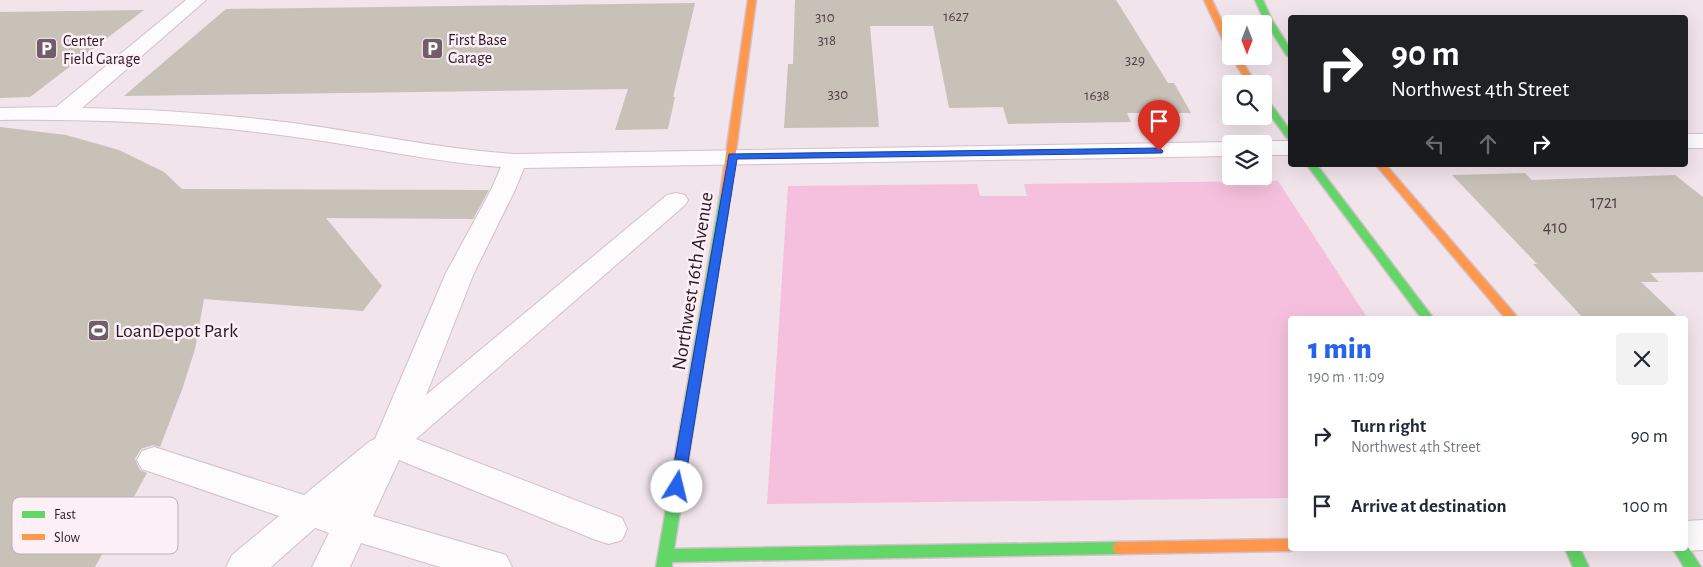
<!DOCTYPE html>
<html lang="en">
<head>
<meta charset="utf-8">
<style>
  body { margin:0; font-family:"Alegreya Sans",sans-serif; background:#f2f2f3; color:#1f2937; height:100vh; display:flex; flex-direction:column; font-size:19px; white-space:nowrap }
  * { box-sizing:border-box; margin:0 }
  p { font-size:16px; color:#747a83 }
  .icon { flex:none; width:28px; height:28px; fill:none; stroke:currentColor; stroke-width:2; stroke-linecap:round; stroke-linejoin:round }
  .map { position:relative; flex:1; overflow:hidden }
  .details { position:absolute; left:1288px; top:316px; width:400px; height:235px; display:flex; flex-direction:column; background:#fff; border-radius:5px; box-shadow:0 5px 20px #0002 }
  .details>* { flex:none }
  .banner { position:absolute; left:1288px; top:15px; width:400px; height:152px; border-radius:5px; box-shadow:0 5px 20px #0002; background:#202124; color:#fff; overflow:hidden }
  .needle { width:32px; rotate:180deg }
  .tools { position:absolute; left:1222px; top:15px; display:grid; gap:10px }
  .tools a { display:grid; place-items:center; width:50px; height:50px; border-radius:5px; background:#fff; box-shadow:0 5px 20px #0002; font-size:25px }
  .pin { position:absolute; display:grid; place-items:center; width:42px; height:42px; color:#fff; margin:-51px -21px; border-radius:50% 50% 50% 0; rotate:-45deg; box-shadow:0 0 5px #0007 }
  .pin .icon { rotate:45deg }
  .me { position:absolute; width:55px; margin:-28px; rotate:9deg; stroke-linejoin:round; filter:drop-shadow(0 0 4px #0008) }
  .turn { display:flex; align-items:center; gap:18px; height:105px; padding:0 20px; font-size:22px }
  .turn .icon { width:65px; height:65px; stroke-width:2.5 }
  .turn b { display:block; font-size:35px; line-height:42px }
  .lanes { display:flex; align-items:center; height:48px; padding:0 20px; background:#0003; justify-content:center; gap:25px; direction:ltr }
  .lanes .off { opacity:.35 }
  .round { display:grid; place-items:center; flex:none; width:52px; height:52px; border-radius:5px; background:#f2f2f3 }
  .overview { display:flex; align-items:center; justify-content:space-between; height:85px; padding:0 20px }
  h1 { font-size:30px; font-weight:800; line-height:38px; color:#2563eb }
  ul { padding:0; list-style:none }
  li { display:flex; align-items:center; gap:15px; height:70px; padding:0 20px }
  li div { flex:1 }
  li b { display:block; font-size:19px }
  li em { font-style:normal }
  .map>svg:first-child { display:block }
</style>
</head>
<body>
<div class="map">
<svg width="1703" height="567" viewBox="0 0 1703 567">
  <rect width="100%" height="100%" fill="#f1e4eb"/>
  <!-- green -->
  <path fill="#f5c0dd" d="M1278,181L1368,319H1290V498L767,504L788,186L977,184L980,196H1027L1024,184Z"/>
  <!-- building -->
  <path fill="#c8c1b8" d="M795,0H1116L1168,83H1174L1191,113H1127L1131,122L1008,124L1003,107L949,108L933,26H870L879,127L784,128L788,64H793Z
    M695,3L673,97H675L668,129L615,130L628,89L124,96L226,9Z
    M144,10L30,97L0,98V12Z
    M0,127L66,135L119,150L164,172L182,189L489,190L473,219L326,218L382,286L363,311L204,299L195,349L183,387L160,447L153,445L141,449L135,459L140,470L147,473L95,567H0Z
    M1525,173L1532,180L1675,175L1703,197V272L1650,273L1659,282H1641L1680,319H1584L1533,264H1537L1452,175Z"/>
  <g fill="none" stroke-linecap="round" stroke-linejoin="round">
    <defs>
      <path id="street" d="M186,0H206L82,108C152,109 223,114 293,123C367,133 440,149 515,154L1231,142L1237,144H1231V156L524,168L515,190L474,273L426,395L667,195L676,193L685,195L688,200L685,205L416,439L622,518L627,529L622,540L609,544L596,540L399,460L373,516L506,555L512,567H440L361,543L350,567H312L329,533L315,528L271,567H226L232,555L279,516L142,469L137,460L142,451L154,447L304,495L370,441L375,439L446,273L491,190L501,167C432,162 364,146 295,137C197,123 98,119 0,120V108L56,107Z
        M1685,134H1703V148H1685Z
        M1264,141H1290V155H1264V144H1256Z
        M1703,520V550L1685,551L1677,549H1685V521Z"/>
      <path id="fast" d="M1255,0H1263L1272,20L1290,48V56H1287L1264,20Z
        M1264,98L1267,99L1290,130V139L1287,138L1264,107Z
        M1307,165H1317L1434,319H1422Z
        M725,193L730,196L674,549L1120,542L1125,543L1128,548L1125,553L1120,554L672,562V567H656L720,196Z
        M1685,544H1686L1701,567H1684L1673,549H1685Z
        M1565,549H1580L1589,567H1573Z"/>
      <path id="slow" d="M748,0H756L730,196L725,199L720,196Z
        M1204,0H1212L1231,41V51L1227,49Z
        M1231,56H1239L1256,84H1248Z
        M1376,165H1386L1519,319H1506Z
        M1290,539V549H1296L1290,551L1120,554L1115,553L1112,548L1115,543L1120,542Z"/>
    </defs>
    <!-- street casing -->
    <use href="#street" stroke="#d2c1ca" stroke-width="2"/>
    <!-- fast casing -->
    <use href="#fast" stroke="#d2c1ca" stroke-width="3"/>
    <!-- slow casing -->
    <use href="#slow" stroke="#d2c1ca" stroke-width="3"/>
    <!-- street -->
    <use href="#street" fill="#fdfbfc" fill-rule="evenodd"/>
    <!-- fast -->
    <use href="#fast" fill="#63d668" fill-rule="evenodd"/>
    <!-- slow -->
    <use href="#slow" fill="#ff974d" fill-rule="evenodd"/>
  </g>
  <!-- route -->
  <path fill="#2563eb" stroke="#184099" d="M1159,148L1163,151L1162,153L737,159L684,487L682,491L677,493L672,491L670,487L729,154Z"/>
  <!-- icons -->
  <defs>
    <symbol id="parking-square" viewBox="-11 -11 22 22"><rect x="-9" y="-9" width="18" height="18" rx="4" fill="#715e69" stroke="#fcf0f6"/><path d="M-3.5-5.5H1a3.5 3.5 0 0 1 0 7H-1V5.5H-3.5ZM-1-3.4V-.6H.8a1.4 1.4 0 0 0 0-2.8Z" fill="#fff"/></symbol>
    <symbol id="stadium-square" viewBox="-11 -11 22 22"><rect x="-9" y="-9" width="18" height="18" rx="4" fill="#715e69" stroke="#fcf0f6"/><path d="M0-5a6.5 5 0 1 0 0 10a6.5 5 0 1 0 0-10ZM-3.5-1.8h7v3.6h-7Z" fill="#fff"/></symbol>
  </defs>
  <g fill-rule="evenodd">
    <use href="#parking-square" x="420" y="36" width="25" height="25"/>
    <use href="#parking-square" x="34" y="36" width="25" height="25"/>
    <use href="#stadium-square" x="86" y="318" width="25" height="25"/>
  </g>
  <g text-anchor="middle" stroke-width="5" stroke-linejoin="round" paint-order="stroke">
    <!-- far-number labels -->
    <g font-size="15" fill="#534148">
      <text x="956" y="21">1627</text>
      <text x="825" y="22">310</text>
      <text x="827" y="45">318</text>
      <text x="1135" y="65">329</text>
      <text x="838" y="99">330</text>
      <text x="1097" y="100">1638</text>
    </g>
    <!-- far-poi labels -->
    <g font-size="16" fill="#2c1623" stroke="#fcf0f6" text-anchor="start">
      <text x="448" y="45">First Base<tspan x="448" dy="18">Garage</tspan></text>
      <text x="63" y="46">Center<tspan x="63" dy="18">Field Garage</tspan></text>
    </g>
    <!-- number labels -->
    <g font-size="18" fill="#534148">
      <text x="1604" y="208">1721</text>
      <text x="1555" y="233">410</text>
    </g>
    <!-- street labels -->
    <g font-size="20" fill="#2c1623" stroke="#fcf0f6">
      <text transform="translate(692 281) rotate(-81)" y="7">Northwest 16th Avenue</text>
    </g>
    <!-- poi labels -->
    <g font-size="20" fill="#2c1623" stroke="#fcf0f6" text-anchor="start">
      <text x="115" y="337">LoanDepot Park</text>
    </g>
  </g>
  <!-- legend -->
  <rect x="12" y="497" width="166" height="57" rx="8" fill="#fcf0f6" stroke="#beafb7" stroke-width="1"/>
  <rect x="22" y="511" width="23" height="7" fill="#63d668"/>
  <rect x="22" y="534" width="23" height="6" fill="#ff974d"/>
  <g font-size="14" fill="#2c1623">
    <text x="54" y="519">Fast</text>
    <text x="54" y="542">Slow</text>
  </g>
</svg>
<div class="tools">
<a><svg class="needle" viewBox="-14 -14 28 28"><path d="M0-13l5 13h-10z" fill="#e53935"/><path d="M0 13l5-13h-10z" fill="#747a83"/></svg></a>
<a><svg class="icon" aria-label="search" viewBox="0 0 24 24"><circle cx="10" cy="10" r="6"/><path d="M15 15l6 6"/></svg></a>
<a><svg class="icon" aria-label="layers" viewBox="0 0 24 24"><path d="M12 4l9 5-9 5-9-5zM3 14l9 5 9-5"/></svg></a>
</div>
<div class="pin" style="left:1159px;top:151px;background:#d93025"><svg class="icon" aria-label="arrive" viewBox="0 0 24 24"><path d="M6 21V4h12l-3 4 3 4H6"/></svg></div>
<svg class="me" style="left:677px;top:487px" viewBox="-20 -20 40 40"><circle r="19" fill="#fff"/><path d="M0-13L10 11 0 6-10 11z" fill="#2563eb"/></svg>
<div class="banner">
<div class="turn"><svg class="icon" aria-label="right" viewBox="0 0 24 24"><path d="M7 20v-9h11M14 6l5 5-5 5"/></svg><div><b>90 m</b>Northwest 4th Street</div></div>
<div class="lanes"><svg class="icon off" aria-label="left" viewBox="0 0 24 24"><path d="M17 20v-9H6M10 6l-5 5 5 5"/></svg><svg class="icon off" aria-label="ahead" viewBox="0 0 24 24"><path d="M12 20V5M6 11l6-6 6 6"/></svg><svg class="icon" aria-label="right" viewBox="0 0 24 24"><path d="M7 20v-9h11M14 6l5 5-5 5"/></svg></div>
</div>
<section class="details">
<div class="overview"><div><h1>1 min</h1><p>190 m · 11:09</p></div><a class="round"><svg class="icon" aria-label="close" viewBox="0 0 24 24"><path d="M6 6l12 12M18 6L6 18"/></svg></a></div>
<ul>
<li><svg class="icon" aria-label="right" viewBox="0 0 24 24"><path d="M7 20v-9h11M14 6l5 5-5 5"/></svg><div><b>Turn right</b><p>Northwest 4th Street</p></div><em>90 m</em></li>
<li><svg class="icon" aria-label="arrive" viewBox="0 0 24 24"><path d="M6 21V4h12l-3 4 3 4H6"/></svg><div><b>Arrive at destination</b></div><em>100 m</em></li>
</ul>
</section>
</div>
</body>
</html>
